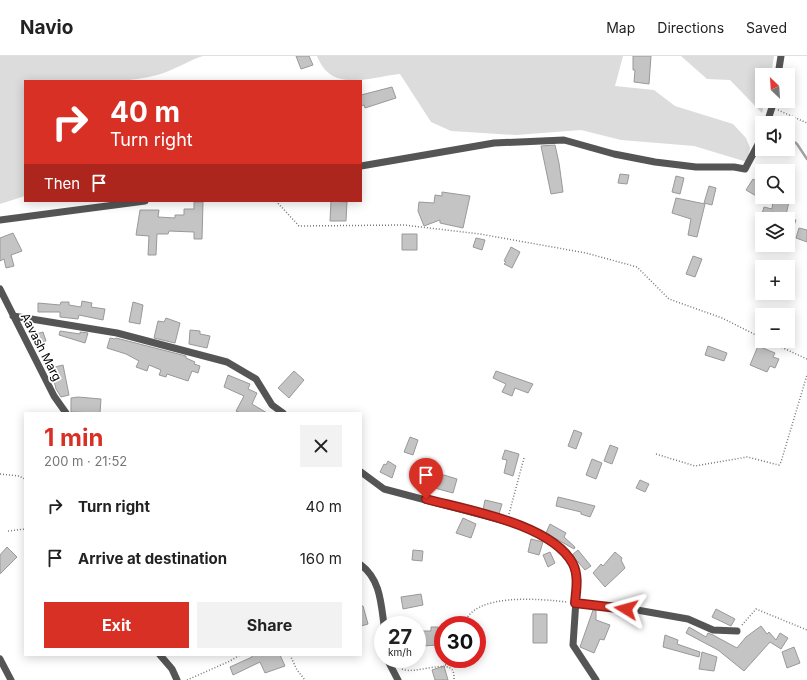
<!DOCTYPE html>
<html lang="en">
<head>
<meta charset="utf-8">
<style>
  body { margin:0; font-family:Inter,sans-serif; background:#f2f2f2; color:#222; height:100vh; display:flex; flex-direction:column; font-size:15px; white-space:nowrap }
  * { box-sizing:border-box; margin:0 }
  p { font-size:13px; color:#767676 }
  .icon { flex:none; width:22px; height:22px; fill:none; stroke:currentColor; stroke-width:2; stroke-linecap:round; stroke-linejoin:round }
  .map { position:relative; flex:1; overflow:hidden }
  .panel { position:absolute; left:24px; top:356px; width:338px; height:244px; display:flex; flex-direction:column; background:#fff; border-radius:0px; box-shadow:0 2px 10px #0003 }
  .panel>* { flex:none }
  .hud { position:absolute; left:24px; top:24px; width:338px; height:122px; border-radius:0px; box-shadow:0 2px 10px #0003; background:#d93025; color:#fff; overflow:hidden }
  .needle { width:26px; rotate:335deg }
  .buttons { position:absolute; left:755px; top:12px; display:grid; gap:8px }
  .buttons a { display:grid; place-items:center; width:40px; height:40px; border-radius:0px; background:#fff; box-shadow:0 2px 10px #0003; font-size:20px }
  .speed { position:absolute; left:374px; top:560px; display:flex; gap:8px; font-size:20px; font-weight:700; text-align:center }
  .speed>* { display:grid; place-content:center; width:52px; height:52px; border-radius:50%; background:#fff; box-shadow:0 2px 10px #0003; line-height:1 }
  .speed small { font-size:10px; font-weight:400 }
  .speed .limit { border:6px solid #d22; background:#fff; color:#111 }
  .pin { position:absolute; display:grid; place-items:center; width:34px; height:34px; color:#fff; margin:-41px -17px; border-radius:50% 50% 50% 0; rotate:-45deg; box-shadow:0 0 4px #0007 }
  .pin .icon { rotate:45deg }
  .me { position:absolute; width:44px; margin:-22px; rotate:278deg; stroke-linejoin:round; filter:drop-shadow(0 0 3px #0008) }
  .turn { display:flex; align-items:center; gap:14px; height:84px; padding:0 20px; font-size:18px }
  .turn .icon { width:52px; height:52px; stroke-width:2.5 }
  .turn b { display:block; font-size:28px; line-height:34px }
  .then { display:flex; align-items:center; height:38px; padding:0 20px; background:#0003; gap:8px; font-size:15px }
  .round { display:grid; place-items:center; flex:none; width:42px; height:42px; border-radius:0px; background:#f2f2f2 }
  .summary { display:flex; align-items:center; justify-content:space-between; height:68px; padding:0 20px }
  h1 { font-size:24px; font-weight:700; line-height:30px; color:#d93025 }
  .action { display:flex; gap:8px; margin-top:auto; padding:8px 20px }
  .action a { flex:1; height:46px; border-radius:0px; background:#d93025; color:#fff; font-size:16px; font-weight:700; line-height:46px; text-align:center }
  .action a+a { background:#f2f2f2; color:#222 }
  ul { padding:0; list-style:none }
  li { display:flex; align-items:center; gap:12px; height:52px; padding:0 20px }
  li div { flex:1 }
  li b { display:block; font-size:15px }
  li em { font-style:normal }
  header { display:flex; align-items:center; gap:24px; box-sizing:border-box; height:56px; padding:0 20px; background:#fff; border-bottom:1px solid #e0e0e0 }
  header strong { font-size:19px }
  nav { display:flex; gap:22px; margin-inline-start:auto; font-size:14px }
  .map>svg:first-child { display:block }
</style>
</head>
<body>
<header>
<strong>Navio</strong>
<nav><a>Map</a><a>Directions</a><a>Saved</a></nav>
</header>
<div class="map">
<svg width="807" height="624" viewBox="0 0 807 624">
  <rect width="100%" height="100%" fill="#fff"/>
  <!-- green -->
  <path fill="#dcdcdc" d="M0,0H203C187,5 173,15 157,19C115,30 68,25 25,25V140L0,148Z
    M317,0H623L615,30L654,34L675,50L733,68L746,82L750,92L747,106L694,90L621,84L581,74L516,79L451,75L431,66L400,18C369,21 332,38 317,0Z
    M681,0H774L771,19H762V45H765L762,57L730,24L707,23Z"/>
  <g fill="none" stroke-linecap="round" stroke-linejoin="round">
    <!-- stream -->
    <path stroke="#a3a3a3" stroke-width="2.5" d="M788,81L797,88L807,103"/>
  </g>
  <!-- building -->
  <path fill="#c4c4c4" stroke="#999" d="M296,0H309L313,9L301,13Z
    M633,0H651L649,28L634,26L635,14H633Z
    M392,31L396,42L365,52L364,49L361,50V39Z
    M555,89L559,107L563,136L551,138L541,90Z
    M620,118L629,119L627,128L618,127Z
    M676,120L684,122L680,138L672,136Z
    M753,123L762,129V133L758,141L746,134Z
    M709,130L716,132L712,149L704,147Z
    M442,136L470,140L463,172L440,167V164L424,170L418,155L419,146L434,147L435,139L442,140Z
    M781,141H790L786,159L772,156L771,161L762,158L764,151L772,153L773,145L780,146Z
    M676,142L705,148L697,181L688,179L691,163L672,157Z
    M331,145L347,146L346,165H330Z
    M194,146H203L202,183H194V176L169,175L168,178H157L156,199H148L149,180L136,179L140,154H159L158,161L175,162V159H184V153H194Z
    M788,162L796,164L789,183H788Z
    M799,172L807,174V186L796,182Z
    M13,177L22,195L11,199L14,210L6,212L4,203L0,205V182Z
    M402,178H417V194H402Z
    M476,182L485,184L482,194L473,191Z
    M511,191L520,196L512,212L504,208L506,206L504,205Z
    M693,200L702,203L695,221L686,218Z
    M82,245L92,247L91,251L105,253L103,264L79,259L78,263L60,261V256H38V247L60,249L61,246H69V249L81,251Z
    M133,246L143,249L140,268L129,266Z
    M166,262L180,267L175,287L154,282L158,265L164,266Z
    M190,274L200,275V278L210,280L207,292L189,288Z
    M60,275L80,278V276L88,277L85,287L59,279Z
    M43,276L46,285L36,288L33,279Z
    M110,282L115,283L116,282L186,300V302L195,306L194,308L200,310L198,317L192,315L188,325L167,318L166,321L159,319L161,314L149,309L147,315L136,311L139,305L126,298L107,292Z
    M708,290L727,297L724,305L705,299Z
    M758,290L775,297L773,301L779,303L775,312L770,310L767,316L750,309Z
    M63,309L69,339L61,341L56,333L51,312Z
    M294,315L304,324L289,342L278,332Z
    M496,315L533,328L528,337L515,332L512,340L502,336L506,328L493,322Z
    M228,319L250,328L248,333L257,337L252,348L267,357H241L236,355L244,340L224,331Z
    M78,341L101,343L100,357L71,356V342Z
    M574,374L582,377L576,393L568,390Z
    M410,381L418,384L413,399L404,396Z
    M610,389L618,392L612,408L604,405Z
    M505,394L519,398L513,420L504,417L507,404L502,403Z
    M592,403L602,407L596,423L586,419Z
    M388,405L396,410L392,422L380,416L384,408L386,409Z
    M424,413L457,423L453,437L420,428Z
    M640,424L649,428L645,436L636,432Z
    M558,441L595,450L590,461L581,458V456L556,450Z
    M485,444L502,448L499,458L483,454Z
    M463,462L476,468L471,482L456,477Z
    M550,468L566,477L564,481L575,491L574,493L546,477Z
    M531,483L543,486L539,499L528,496Z
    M7,491L17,501L0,518V499Z
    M413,494L423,495L422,505L412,504Z
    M578,494L591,510L585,514L572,499Z
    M550,496L555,507L548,511L543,499Z
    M615,496L622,502L621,504L625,512L605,531L593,517L601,508L603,510Z
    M421,538L423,549L403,553L401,541Z
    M361,550H363L368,568L361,570Z
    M716,553L735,563L731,570L712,561Z
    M593,554H596V564L610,569L604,584L600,583L594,597L580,591Z
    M533,558H547V587H533Z
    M761,570L767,578L769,576L776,584L780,577L788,582L781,593L770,586L744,615L718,594L686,577L689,571L706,581L708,577L713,579L737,592L746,581Z
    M431,571H438V589L422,590V575H431Z
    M665,579L678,584L677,588L700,596L699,601L663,591Z
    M794,591L800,607L787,612L782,596Z
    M702,596L717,601L714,615L699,613Z
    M252,599H280L285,610L265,617L260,606L233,619L230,611L252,601Z
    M444,610L448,624H435L432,614Z"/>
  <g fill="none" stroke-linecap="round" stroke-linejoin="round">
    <!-- path -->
    <path stroke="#777" stroke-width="1.5" stroke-dasharray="1 2" stroke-linecap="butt" d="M778,54L807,67
      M276,145L299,170L404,169L480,178L586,197L637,211L669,243L722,262L762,282
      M768,285L807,303
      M656,398L695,410L747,401L779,409L781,406L807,319
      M0,418L19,420L25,423
      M509,458L524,402
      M8,475L25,473
      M464,569C472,536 541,543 567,546
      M742,569L756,553L807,574
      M290,599L297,614L305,624
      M445,609L452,608L454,603
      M402,613C415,619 447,603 453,615C454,617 454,621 454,624
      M187,624L230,605L240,599"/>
    <!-- street -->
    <path stroke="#555" stroke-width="7" d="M778,19L781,0
      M767,67L774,45
      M361,110L494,87L564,84L614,98L655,106L696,111H734L745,113L762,81
      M0,164L145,145
      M0,233L54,340L66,357
      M13,260L117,277L227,306L256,323L272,349L283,357
      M361,416L384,433L524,470L552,486L564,496L574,509L577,529L573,589L596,624
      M361,509C380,523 381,547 384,569
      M575,547L637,554L688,563L713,574L737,575
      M160,599L172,613L177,624
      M0,603L11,624
      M387,603L398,624"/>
  </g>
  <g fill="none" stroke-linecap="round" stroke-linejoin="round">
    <defs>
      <path id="route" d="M426,443C467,454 552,468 573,508C579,520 576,535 575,547L626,553"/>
    </defs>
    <!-- route casing -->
    <use href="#route" stroke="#8d1f18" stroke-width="10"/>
    <!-- route -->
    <use href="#route" stroke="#d93025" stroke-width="7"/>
  </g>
  <g text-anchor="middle" stroke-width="3.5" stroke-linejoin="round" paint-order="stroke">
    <!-- street labels -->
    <g font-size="12" fill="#000" stroke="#fff">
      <text transform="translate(41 291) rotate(63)" y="4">Aavash Marg</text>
    </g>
  </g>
</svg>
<div class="buttons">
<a><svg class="needle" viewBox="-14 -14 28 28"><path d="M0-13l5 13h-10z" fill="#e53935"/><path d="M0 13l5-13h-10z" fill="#767676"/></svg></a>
<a><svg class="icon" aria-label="sound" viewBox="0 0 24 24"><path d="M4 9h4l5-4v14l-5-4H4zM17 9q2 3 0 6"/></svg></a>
<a><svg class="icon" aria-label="search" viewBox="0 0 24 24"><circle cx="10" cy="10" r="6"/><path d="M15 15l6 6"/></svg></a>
<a><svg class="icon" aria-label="layers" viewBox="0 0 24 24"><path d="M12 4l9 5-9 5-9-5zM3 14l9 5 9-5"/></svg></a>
<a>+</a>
<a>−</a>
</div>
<div class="speed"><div>27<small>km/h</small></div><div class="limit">30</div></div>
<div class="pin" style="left:426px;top:443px;background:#d93025"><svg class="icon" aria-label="arrive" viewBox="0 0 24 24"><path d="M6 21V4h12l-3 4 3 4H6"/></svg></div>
<svg class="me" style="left:626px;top:553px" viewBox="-20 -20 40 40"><path d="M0-17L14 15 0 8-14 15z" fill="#d93025" stroke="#fff" stroke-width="4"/></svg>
<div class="hud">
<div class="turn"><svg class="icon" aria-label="right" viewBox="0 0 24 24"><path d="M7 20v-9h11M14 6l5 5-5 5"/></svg><div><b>40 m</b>Turn right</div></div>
<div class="then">Then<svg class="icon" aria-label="arrive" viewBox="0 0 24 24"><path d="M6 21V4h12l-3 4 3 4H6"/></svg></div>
</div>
<section class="panel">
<div class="summary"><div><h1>1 min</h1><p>200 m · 21:52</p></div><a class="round"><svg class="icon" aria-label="close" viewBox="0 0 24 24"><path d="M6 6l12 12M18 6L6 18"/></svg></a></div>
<ul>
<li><svg class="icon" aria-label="right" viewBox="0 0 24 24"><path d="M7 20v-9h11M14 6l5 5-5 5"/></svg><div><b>Turn right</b></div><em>40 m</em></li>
<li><svg class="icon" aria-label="arrive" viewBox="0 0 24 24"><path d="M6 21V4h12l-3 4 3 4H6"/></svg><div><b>Arrive at destination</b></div><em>160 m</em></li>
</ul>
<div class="action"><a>Exit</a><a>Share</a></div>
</section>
</div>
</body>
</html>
